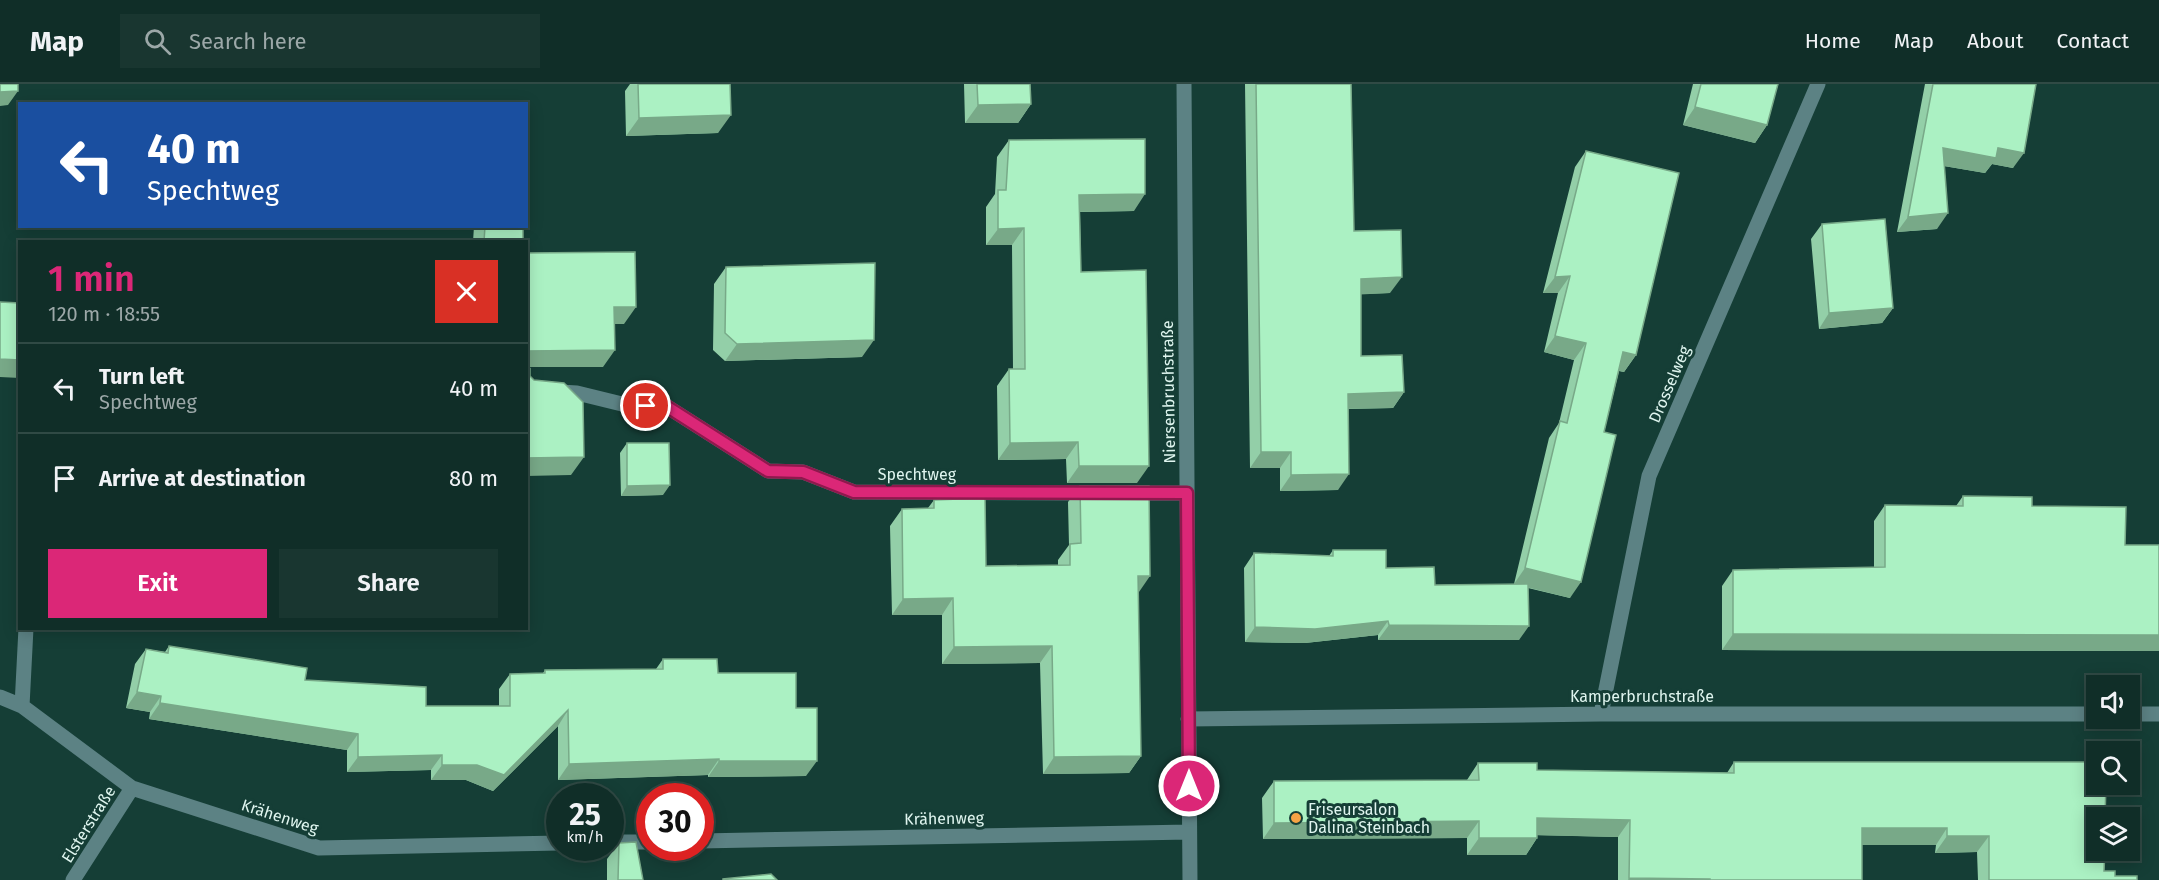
<!DOCTYPE html>
<html lang="en">
<head>
<meta charset="utf-8">
<style>
  body { margin:0; font-family:"Fira Sans",sans-serif; background:#193630; color:#f1f3f6; height:100vh; display:flex; flex-direction:column; font-size:22px; white-space:nowrap }
  * { box-sizing:border-box; margin:0 }
  p { font-size:20px; color:#9ca8a8 }
  .icon { flex:none; width:33px; height:33px; fill:none; stroke:currentColor; stroke-width:2; stroke-linecap:round; stroke-linejoin:round }
  .map { position:relative; flex:1; overflow:hidden }
  .panel { position:absolute; left:18px; top:156px; width:510px; height:390px; display:flex; flex-direction:column; background:#102e28; border-radius:0px; box-shadow:0 3px 15px #0003,0 0 0 2px #304a45 }
  .panel>* { flex:none }
  .guide { position:absolute; left:18px; top:18px; width:510px; height:126px; border-radius:0px; box-shadow:0 3px 15px #0003,0 0 0 2px #304a45; background:#1a4fa0; color:#fff; overflow:hidden }
  .fabs { position:absolute; left:2086px; top:591px; display:grid; gap:12px }
  .fabs a { display:grid; place-items:center; width:54px; height:54px; border-radius:0px; background:#102e28; box-shadow:0 3px 15px #0003,0 0 0 2px #304a45; font-size:30px }
  .speed { position:absolute; left:546px; top:699px; display:flex; gap:12px; font-size:30px; font-weight:700; text-align:center }
  .speed>* { display:grid; place-content:center; width:78px; height:78px; border-radius:50%; background:#102e28; box-shadow:0 3px 15px #0003,0 0 0 2px #304a45; line-height:1 }
  .speed small { font-size:15px; font-weight:400 }
  .speed .limit { border:9px solid #d22; background:#fff; color:#111 }
  .pin { position:absolute; display:grid; place-items:center; width:51px; height:51px; color:#fff; margin:-26px; border:3px solid #fff; border-radius:50%; box-shadow:0 2px 6px #0007 }
  .me { position:absolute; width:66px; margin:-33px; rotate:0deg; stroke-linejoin:round; filter:drop-shadow(0 0 4px #0008) }
  .turn { display:flex; align-items:center; gap:21px; height:126px; padding:0 30px; font-size:27px }
  .turn .icon { width:78px; height:78px; stroke-width:2.5 }
  .turn b { display:block; font-size:42px; line-height:51px }
  .round { display:grid; place-items:center; flex:none; width:63px; height:63px; border-radius:0px; background:#193630 }
  .summary { display:flex; align-items:center; justify-content:space-between; height:102px; padding:0 30px }
  h1 { font-size:36px; font-weight:600; line-height:45px; color:#db2777 }
  .button { display:flex; gap:12px; margin-top:auto; padding:12px 30px }
  .button a { flex:1; height:69px; border-radius:0px; background:#db2777; color:#fff; font-size:24px; font-weight:600; line-height:69px; text-align:center }
  .button a+a { background:#193630; color:#f1f3f6 }
  ul { padding:0; list-style:none }
  li { display:flex; align-items:center; gap:18px; height:90px; padding:0 30px; border-top:2px solid #304a45 }
  li div { flex:1 }
  li b { display:block; font-size:22px }
  li em { font-style:normal }
  header { display:flex; align-items:center; gap:36px; box-sizing:border-box; height:84px; padding:0 30px; background:#102e28; border-bottom:2px solid #304a45 }
  header strong { font-size:28px }
  nav { display:flex; gap:33px; margin-inline-start:auto; font-size:21px }
  .search { width:420px; height:54px; background:#193630; display:flex; align-items:center; gap:15px; box-sizing:border-box; padding:0 21px; border-radius:0px; color:#9ca8a8; font-size:22px }
  .map>svg:first-child { display:block }
</style>
</head>
<body>
<header>
<strong>Map</strong>
<div class="search"><svg class="icon" aria-label="search" viewBox="0 0 24 24"><circle cx="10" cy="10" r="6"/><path d="M15 15l6 6"/></svg>Search here</div>
<nav><a>Home</a><a>Map</a><a>About</a><a>Contact</a></nav>
</header>
<div class="map">
<svg width="2159" height="796" viewBox="0 0 2159 796">
  <rect width="100%" height="100%" fill="#153e36"/>
  <g fill="none" stroke-linecap="round" stroke-linejoin="round">
    <!-- minor -->
    <path stroke="#5c8284" stroke-width="15" d="M1184,0L1190,796
      M526,306L577,309L626,321L666,322L768,387L803,388L854,408L1094,409
      M1130,409H1187
      M0,613L22,622L132,704L319,764L560,759
      M22,622L26,544
      M1601,630L1649,392L1818,0
      M2130,630H2159
      M1188,635L1601,630H2097
      M700,757L1189,748
      M610,758H650
      M73,796L132,704"/>
  </g>
  <!-- wall -->
  <path fill="#93cfa8" d="M630,0H730L718,49L626,52L625,7Z
    M964,0H1030L1031,20L1018,39H965Z
    M1245,0H1351L1354,147L1390,209L1361,210V272L1404,308L1393,324L1348,325L1338,406L1280,407V384H1250Z
    M1693,0H1778L1767,41L1755,59L1683,41Z
    M1925,0H2036L2013,84L1992,80L1985,89L1944,82L1937,145L1897,148Z
    M1009,56L1134,127L1080,128L1081,188L1137,399H1067L1066,375L998,376L997,302L1009,285H1013L1012,161H986V123L995,110L997,73Z
    M1586,67L1636,271L1624,288L1619,287L1604,348L1570,514L1528,504L1519,556H1378V551L1305,559L1245,558L1244,484L1254,469L1329,472L1333,466L1435,501L1514,500L1549,354L1559,339L1574,276L1544,268L1558,209H1543L1575,83Z
    M1822,140L1893,224L1882,239L1819,245L1811,155Z
    M474,142H523V158H473Z
    M726,183L862,273L725,277L713,266L714,200Z
    M627,359L663,411L621,412L620,369Z
    M1080,402L1138,508L1141,672L1129,689L1043,690L1040,579L942,580V531H892L890,442L902,425L928,424L934,416L986,482L1058,481V476L1069,461L1068,418Z
    M1963,412L2032,422L2125,461H2159V567L1722,566V502L1733,486L1874,483V437L1885,421L1956,422Z
    M169,562L305,596L426,622H499V605L510,590L543,589L545,586L656,585L663,575L718,589L796,624L806,692L708,693V691L558,696V642L493,707L466,696H431V686L347,688V666L149,635L150,628L126,624L135,580L146,565L165,568Z
    M1734,678H2097L2104,787L2115,792L2137,796H1978L1977,768L1935,769L1936,761H1862V796H1618V753L1537,751V754L1526,771H1467V754L1263,755L1262,714L1274,697L1467,696L1478,679L1537,686L1727,689Z
    M619,759L643,796H607V775Z"/>
  <!-- shaded-wall -->
  <path fill="#78a988" d="M18,7L8,21L0,22V8Z
    M1031,20L1018,39H965L978,21Z
    M1695,23L1767,41L1755,59L1683,41Z
    M731,31L718,49L626,52L639,34Z
    M1943,64H1998L2024,69L2013,84L1992,80L1985,89L1932,80Z
    M1145,110L1134,127L1067,128L1079,111Z
    M1948,129L1937,145L1897,148L1908,133Z
    M1024,144L1012,161H986L998,145Z
    M1570,192L1558,209H1543L1555,193Z
    M1402,193L1390,209L1350,211L1361,195Z
    M614,223H636L624,240H603Z
    M1893,224L1882,239L1819,245L1829,229Z
    M1555,252L1586,259L1574,276L1544,268Z
    M874,256L862,273L725,277L737,260Z
    M615,266L603,283H526V267Z
    M1623,268L1636,271L1624,288L1611,285Z
    M0,275L20,276V294L0,293Z
    M1404,308L1393,324L1336,325L1348,310Z
    M1078,358L1066,375L998,376L1010,359Z
    M1261,368H1291L1280,384H1250Z
    M584,373L571,391L526,392V374Z
    M1079,382H1149L1137,399H1067Z
    M1349,390L1338,406L1280,407L1291,391Z
    M670,401L663,411L621,412L627,402Z
    M1525,484L1581,498L1570,514L1514,500Z
    M1138,492H1150L1139,508Z
    M953,514L942,531H892L903,515Z
    M1388,537L1378,551L1305,559L1245,558L1255,543Z
    M1389,541L1529,542L1519,556H1378Z
    M1733,550L2159,551V567L1722,566Z
    M1052,562L1040,579L942,580L954,563Z
    M137,608L161,612L150,628L126,624Z
    M160,619L358,650L347,666L149,635Z
    M568,626L558,642L493,707L466,696H431L442,681Z
    M442,671L431,686L347,688L358,673Z
    M1141,672L1129,689L1043,690L1054,673Z
    M719,675L708,691L558,696L569,680Z
    M719,677H817L806,692L708,693Z
    M1537,734L1630,736L1618,753L1526,751Z
    M1479,737L1467,754L1263,755L1274,739Z
    M1862,744H1947L1936,761H1850Z
    M1947,752H1989L1977,768L1935,769Z
    M1479,754H1537L1526,771H1467Z
    M1629,794L1710,795L1709,796H1628Z"/>
  <!-- building -->
  <path fill="#abf1c3" stroke="#78a988" stroke-width="1.5" d="M0,0H18V7L0,8Z
    M638,0H730L731,31L639,34Z
    M977,0H1030L1031,20L978,21Z
    M1256,0H1351L1354,147L1401,146L1402,193L1361,195V272L1402,271L1404,308L1348,310L1349,390L1291,391V368H1261Z
    M1701,0H1778L1767,41L1695,23Z
    M1933,0H2036L2024,69L1998,64L1996,74L1943,64L1948,129L1908,133Z
    M1145,55V110L1079,111L1081,188L1146,186L1149,382H1079L1078,358L1010,359L1009,285H1025L1024,144L998,145V106H1006L1009,56Z
    M1586,67L1679,89L1636,271L1623,268L1604,348L1616,351L1581,498L1525,484L1560,337L1567,339L1586,259L1555,252L1570,192L1555,193Z
    M1885,135L1893,224L1829,229L1822,140Z
    M485,142H523V158H484Z
    M635,168L636,223H614L615,266L526,267V169Z
    M875,179L874,256L737,260L725,249L726,183Z
    M0,218L20,219V276L0,275Z
    M530,285V292L534,296L564,299L583,318L584,373L526,374V288Z
    M627,359H669L670,401L627,402Z
    M1080,402H1149L1150,492H1138L1141,672L1054,673L1052,562L954,563L953,514L903,515L902,425L934,424V416L985,414L986,482L1070,481V460L1081,459Z
    M1963,412L2032,413V422L2126,423L2125,461H2159V551L1733,550V486L1885,483V421L1963,422Z
    M1333,466H1386V484L1434,483L1435,501L1528,500L1529,542L1389,541L1388,537L1315,545L1255,543L1254,469L1333,472Z
    M169,562L307,584L305,596L426,603V622H510V590L545,589V586L663,585V575H717L718,589H796V624H817V677H719V675L569,680L568,626L504,691L477,681H442V671L358,673V650L160,619L161,612L137,608L146,565L168,569Z
    M1734,678H2097V700H2106L2105,734H2097V766H2105L2104,787H2115V792H2137V796H1989V752H1947V744H1862V796H1710V795L1629,794L1630,736L1537,734V754H1479V737L1274,739V697L1479,696L1478,679H1537V686L1734,689Z
    M636,758L643,796H618L619,759Z
    M771,790L777,796H723V795Z"/>
  <g fill="none" stroke-linecap="round" stroke-linejoin="round">
    <defs>
      <path id="route" d="M646,322H666L768,387L803,388L854,408L1187,409L1189,702"/>
    </defs>
    <!-- route casing -->
    <use href="#route" stroke="#8e194d" stroke-width="15"/>
    <!-- route -->
    <use href="#route" stroke="#db2777" stroke-width="10"/>
  </g>
  <!-- markers -->
  <circle fill="#f5a345" stroke="#153e36" stroke-width="2" cx="1296" cy="734" r="6"/>
  <g text-anchor="middle" stroke-width="6" stroke-linejoin="round" paint-order="stroke">
    <!-- street labels -->
    <g font-size="16" fill="#dff5ef" stroke="#153e36">
      <text transform="translate(1669 300) rotate(-67)" y="6">Drosselweg</text>
      <text transform="translate(1168 308) rotate(-91)" y="6">Niersenbruchstraße</text>
      <text x="917" y="396">Spechtweg</text>
      <text x="1642" y="618">Kamperbruchstraße</text>
      <text transform="translate(280 732) rotate(18)" y="6">Krähenweg</text>
      <text transform="translate(944 734) rotate(-1)" y="6">Krähenweg</text>
      <text transform="translate(88 740) rotate(-58)" y="6">Elsterstraße</text>
    </g>
    <!-- poi labels -->
    <g font-size="16" fill="#dff5ef" stroke="#153e36" text-anchor="start">
      <text x="1308" y="731">Friseursalon<tspan x="1308" dy="18">Dalina Steinbach</tspan></text>
    </g>
  </g>
</svg>
<div class="fabs">
<a><svg class="icon" aria-label="sound" viewBox="0 0 24 24"><path d="M4 9h4l5-4v14l-5-4H4zM17 9q2 3 0 6"/></svg></a>
<a><svg class="icon" aria-label="search" viewBox="0 0 24 24"><circle cx="10" cy="10" r="6"/><path d="M15 15l6 6"/></svg></a>
<a><svg class="icon" aria-label="layers" viewBox="0 0 24 24"><path d="M12 4l9 5-9 5-9-5zM3 14l9 5 9-5"/></svg></a>
</div>
<div class="speed"><div>25<small>km/h</small></div><div class="limit">30</div></div>
<div class="pin" style="left:646px;top:322px;background:#d93025"><svg class="icon" aria-label="arrive" viewBox="0 0 24 24"><path d="M6 21V4h12l-3 4 3 4H6"/></svg></div>
<svg class="me" style="left:1189px;top:702px" viewBox="-20 -20 40 40"><circle r="17" fill="#db2777" stroke="#fff" stroke-width="3"/><path d="M0-11L8 9 0 5-8 9z" fill="#fff"/></svg>
<div class="guide">
<div class="turn"><svg class="icon" aria-label="left" viewBox="0 0 24 24"><path d="M17 20v-9H6M10 6l-5 5 5 5"/></svg><div><b>40 m</b>Spechtweg</div></div>
</div>
<section class="panel">
<div class="summary"><div><h1>1 min</h1><p>120 m · 18:55</p></div><a class="round" style="background:#d93025;color:#fff"><svg class="icon" aria-label="close" viewBox="0 0 24 24"><path d="M6 6l12 12M18 6L6 18"/></svg></a></div>
<ul>
<li><svg class="icon" aria-label="left" viewBox="0 0 24 24"><path d="M17 20v-9H6M10 6l-5 5 5 5"/></svg><div><b>Turn left</b><p>Spechtweg</p></div><em>40 m</em></li>
<li><svg class="icon" aria-label="arrive" viewBox="0 0 24 24"><path d="M6 21V4h12l-3 4 3 4H6"/></svg><div><b>Arrive at destination</b></div><em>80 m</em></li>
</ul>
<div class="button"><a>Exit</a><a>Share</a></div>
</section>
</div>
</body>
</html>
